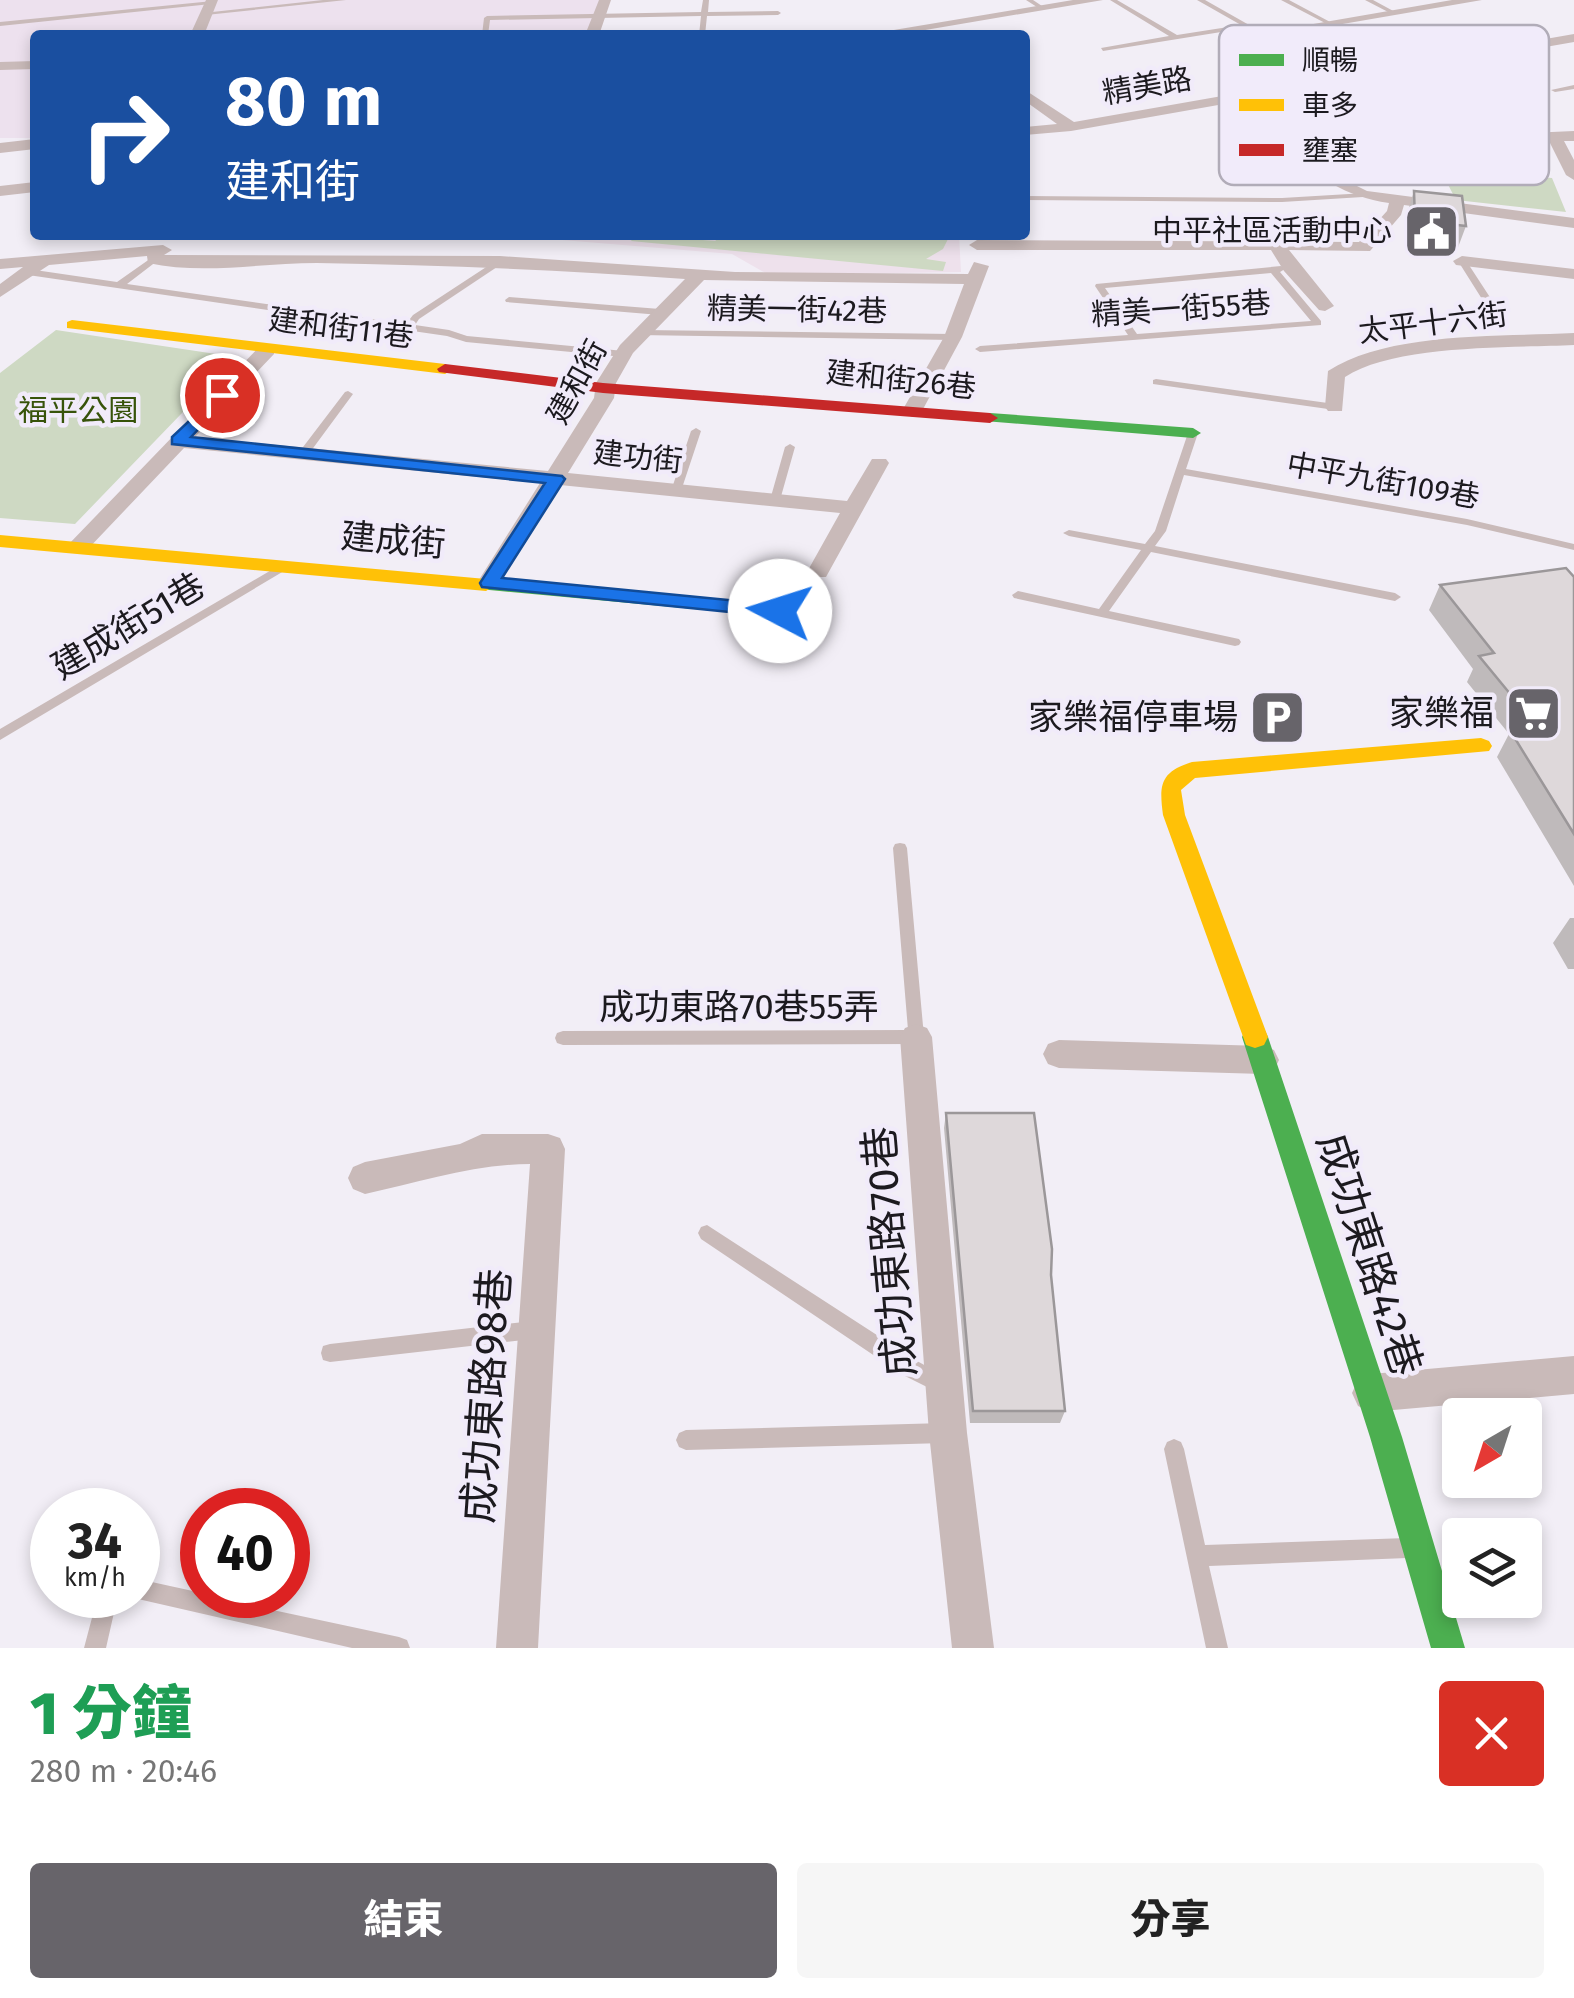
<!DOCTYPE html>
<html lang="zh-TW">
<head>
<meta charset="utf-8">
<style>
  body { margin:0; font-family:"Fira Sans","Noto Sans TC",sans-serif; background:#f6f6f6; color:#222; height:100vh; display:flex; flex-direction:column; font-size:38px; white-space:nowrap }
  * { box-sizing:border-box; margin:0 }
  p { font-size:32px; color:#767676 }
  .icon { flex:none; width:55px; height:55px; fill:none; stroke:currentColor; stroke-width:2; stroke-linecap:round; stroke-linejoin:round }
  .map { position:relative; height:1648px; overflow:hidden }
  .panel { display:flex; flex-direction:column; background:#fff; flex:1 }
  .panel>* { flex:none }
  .top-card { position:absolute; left:30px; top:30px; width:1000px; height:210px; border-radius:10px; box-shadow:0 5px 15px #0003; background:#1a4fa0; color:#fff; overflow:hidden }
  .needle { width:65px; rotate:219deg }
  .tools { position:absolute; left:1442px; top:1398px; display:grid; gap:20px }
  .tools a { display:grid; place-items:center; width:100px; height:100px; border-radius:10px; background:#fff; box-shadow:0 5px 15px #0003; font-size:50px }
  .speed { position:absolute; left:30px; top:1488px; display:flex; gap:20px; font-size:50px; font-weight:700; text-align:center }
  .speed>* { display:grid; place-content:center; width:130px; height:130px; border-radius:50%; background:#fff; box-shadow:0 5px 15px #0003; line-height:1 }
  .speed small { font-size:25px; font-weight:400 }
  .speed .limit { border:15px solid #d22; background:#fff; color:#111 }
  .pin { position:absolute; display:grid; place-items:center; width:85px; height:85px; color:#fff; margin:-42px; border:5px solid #fff; border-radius:50%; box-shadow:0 2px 10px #0007 }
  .me { position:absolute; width:110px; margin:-55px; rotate:275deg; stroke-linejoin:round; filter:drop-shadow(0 0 8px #0008) }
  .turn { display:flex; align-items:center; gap:35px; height:210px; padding:0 30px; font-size:45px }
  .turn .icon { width:130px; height:130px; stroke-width:2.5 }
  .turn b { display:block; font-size:70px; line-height:85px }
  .round { display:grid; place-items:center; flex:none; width:105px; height:105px; border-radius:10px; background:#f6f6f6 }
  .headline { display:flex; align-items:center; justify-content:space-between; height:170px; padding:0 30px }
  h1 { font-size:60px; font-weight:800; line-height:75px; color:#1e9e55 }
  .primary-button { display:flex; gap:20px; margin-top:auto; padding:20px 30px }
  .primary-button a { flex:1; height:115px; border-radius:10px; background:#67646a; color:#fff; font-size:40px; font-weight:800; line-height:115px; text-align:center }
  .primary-button a+a { background:#f6f6f6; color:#222 }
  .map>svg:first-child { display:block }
</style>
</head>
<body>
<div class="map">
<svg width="1574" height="1648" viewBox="0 0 1574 1648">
  <rect width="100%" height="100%" fill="#f2eef6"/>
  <!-- industrial -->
  <path fill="#ede1ee" d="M0,0H610L599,35H35V138H0Z"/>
  <!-- education -->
  <path fill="#eee1ec" d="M382,235H959L961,272L769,275L732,254L550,239Z"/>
  <!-- green -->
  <path fill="#ced9c3" d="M1440,169L1552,178L1566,212L1456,200Z
    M635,235L716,241L712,235H950L943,249L926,259L946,262L943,271L631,241Z
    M56,330L236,357L75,524L0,518V373Z"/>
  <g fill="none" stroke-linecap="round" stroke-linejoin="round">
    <!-- lane -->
    <path fill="#c9bab9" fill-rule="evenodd" d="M323,0H346L206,15L203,13Z
      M703,0H709L708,12L778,11L781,13L778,15L707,16L705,35H699L701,16L490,20L488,35H482L484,18L487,16L701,12Z
      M1026,0H1033L1045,8L1040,9Z
      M1110,0H1117L1177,35L1241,25L1197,0H1205L1265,34L1260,35L1246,28L1103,51L1101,48L1169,36Z
      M1281,0H1289L1332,23L1327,24Z
      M1365,0H1373L1397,13L1392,14Z
      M213,1L211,4L0,26V22Z
      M1228,65H1232L1275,91L1268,93L1228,67Z
      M1574,85V89L1555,92L1551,90Z
      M1366,193L1367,195L1363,197L1282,202L1025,200V196L1282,198Z
      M154,256L158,259L157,261L127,284L406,324L413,315L500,258L503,259V263L419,319L415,325L449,330L467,336L624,351L629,354L624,357L466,342L447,336L28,275L24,272L28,269L117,282Z
      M1459,259H1465L1495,305L1493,307H1487L1458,261Z
      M1281,266L1285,269L1280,272L1321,321V325L980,352L975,349L980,346L1128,335L1095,286L1096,284ZM1271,273L1311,321L1137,334L1105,288Z
      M509,297L660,309L665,312L660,315L506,302L505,300Z
      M642,330L953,334L958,337L953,340L639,335V331Z
      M1156,379L1335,404L1340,407L1335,410L1153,384V380Z
      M348,391L353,394L308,455H300V451L345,392Z
      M696,428L701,431L681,491L680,493H672L671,491L691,431Z
      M1193,430L1198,433L1186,469L1467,519L1574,544V550L1467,525L1184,475L1166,531L1155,546L1395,593L1401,597L1395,601L1151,552L1109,611L1239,639L1241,642L1239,645L1235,646L1014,598L1012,595L1018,591L1099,609L1141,550L1069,536L1063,533L1069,530L1145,544L1155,531L1188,433Z
      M790,444L795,447L780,500L779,502H771L770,500L785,447Z
      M285,562L289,564V568L0,740V729Z
      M900,843L905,844L907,848L924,1037L922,1042L916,1044L563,1045L557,1043L555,1038L557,1033L563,1031L908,1030L893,848L895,844Z
      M707,1225L917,1361L948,1378L950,1385L948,1392L941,1394L903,1375L701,1239L698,1233L701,1227Z
      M533,1321L539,1324L542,1330L539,1336L533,1339L330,1362L323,1360L321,1353L323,1346L330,1344Z
      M945,1423L952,1426L955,1433L952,1440L945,1443L686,1450L679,1447L676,1440L679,1433L686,1430Z
      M1174,1439L1181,1442L1184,1449L1205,1545L1407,1538L1414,1541L1417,1548L1414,1555L1407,1558L1209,1566L1228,1648H1206L1164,1449L1167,1442Z
      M138,1579L202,1593V1595L399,1637L407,1640L410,1648H352L138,1599L130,1595H138Z
      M98,1595H118L106,1648H84Z"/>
    <!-- street -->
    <path fill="#c9bab9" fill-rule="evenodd" d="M206,0H218L204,35H190Z
      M599,0H611L599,35H585Z
      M1073,0H1103L896,35H864Z
      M1452,0H1482L1262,38L1255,34Z
      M1574,34V42L1071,131L1025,135V127L1057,124L1025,101V90L1074,122Z
      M35,61V69L0,70V62Z
      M1574,131V141H1564L1574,160V180L1566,175L1549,141L1303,151L1339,177L1367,191L1574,218V228L1404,205L1401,215L1370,251L1289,250L1334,306L1325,311L1319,310L1284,271L1271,250H977L969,245L977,240L1359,242L1387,211L1389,203C1345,197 1317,176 1283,150V144Z
      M35,139V149L0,153V143Z
      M35,182V192L0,196V186Z
      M163,245L172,250L164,255L500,256L735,272L968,274L974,262L989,266L962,337L922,411L912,417L902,411L944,337L964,284L704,280L633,353L616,383L614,398L568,473L847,501L872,459H886L889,463L826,577H810L807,572L840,513L560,485L497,588L489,590L477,583L540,483L184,448L86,551H70L67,546L260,346H274V354L195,437L548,471L594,398L596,383L620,345L685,279C562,270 440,265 317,263C261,263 203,275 148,263L147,256L49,265L0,297V284L23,267L0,269V259Z
      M1462,256L1574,269V279L1456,265L1453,261Z
      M1574,333V345C1513,348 1395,344 1345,377L1342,411H1328L1325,407L1328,371C1389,331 1502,337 1574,333Z
      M916,1024L927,1028L932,1037L967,1433L994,1648H952L929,1433L900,1037L905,1028Z
      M1059,1040L1263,1046L1274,1050L1279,1060L1274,1070L1263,1074L1059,1068L1048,1064L1043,1054L1048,1044Z
      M482,1134H548L560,1138L565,1149L538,1648H496L530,1164C475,1164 420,1182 365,1194L353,1189L348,1178L353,1167L365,1162L460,1144Z
      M1574,1356V1394L1371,1412L1358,1406L1352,1393L1358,1380L1371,1374Z"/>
    <!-- fast -->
    <path fill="#4caf50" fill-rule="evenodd" d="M990,413L1193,428L1201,433L1193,438L984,421L982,418Z
      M486,579L780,605L790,611L780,617L479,589L477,585Z
      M1255,1026L1264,1029L1268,1037L1402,1437L1465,1648H1431L1370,1437L1242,1037L1246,1029Z"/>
    <!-- slow -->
    <path fill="#ffc107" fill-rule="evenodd" d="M72,320L445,364L453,369L445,374L67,328V322Z
      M0,535L486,579L495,585L486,591L0,547Z
      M1481,738L1489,741L1492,746L1489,751L1195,778L1181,790L1185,815L1268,1037L1264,1045L1255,1048L1246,1045L1163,815C1159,785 1160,772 1192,762Z"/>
    <!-- jam -->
    <path fill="#c62828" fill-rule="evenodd" d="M445,364L603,383L990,413L998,418L990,423L603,393L439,372L437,369Z"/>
  </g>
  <!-- wall -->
  <path fill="#bfbabb" d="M1414,191L1466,226L1457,250L1407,243V214Z
    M1574,577V886L1497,757L1509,734L1467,682L1473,669L1429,610L1440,585Z
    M1570,918H1574V969H1568L1553,943Z
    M946,1113L1051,1275L1065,1411L1060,1423H970L944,1128Z"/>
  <!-- building -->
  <path fill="#ded8da" stroke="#9b9799" stroke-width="2.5" d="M1414,191L1462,196L1466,226L1415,220Z
    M1566,568L1574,577V834L1511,732L1519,724L1517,720L1530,718L1479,656L1494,653L1440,585Z
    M946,1113H1034L1052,1249L1051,1275L1065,1411H973Z"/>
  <!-- route -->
  <path fill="#1a73e8" stroke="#114b97" stroke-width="2.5" d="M222,390L231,395L191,437L562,476L565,479L502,578L780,605L790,611L780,617L482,587L480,583L545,483L172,444V437Z"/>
  <!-- icons -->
  <defs>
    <symbol id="civic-square" viewBox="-11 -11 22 22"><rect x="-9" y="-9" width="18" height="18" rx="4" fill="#67646a" stroke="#f1ebfa"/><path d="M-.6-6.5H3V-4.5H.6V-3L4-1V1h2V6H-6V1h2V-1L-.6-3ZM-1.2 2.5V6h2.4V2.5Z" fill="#fff"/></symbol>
    <symbol id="supermarket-square" viewBox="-11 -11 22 22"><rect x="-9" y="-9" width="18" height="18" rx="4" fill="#67646a" stroke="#f1ebfa"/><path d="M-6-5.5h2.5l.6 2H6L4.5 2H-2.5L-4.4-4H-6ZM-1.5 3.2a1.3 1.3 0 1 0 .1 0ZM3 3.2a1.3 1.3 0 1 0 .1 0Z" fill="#fff"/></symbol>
    <symbol id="parking-square" viewBox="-11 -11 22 22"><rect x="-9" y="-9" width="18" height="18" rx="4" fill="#67646a" stroke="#f1ebfa"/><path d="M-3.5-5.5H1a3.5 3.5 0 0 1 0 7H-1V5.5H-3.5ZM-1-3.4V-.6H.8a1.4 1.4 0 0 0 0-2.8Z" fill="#fff"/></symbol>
  </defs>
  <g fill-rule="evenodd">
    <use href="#civic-square" x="1400" y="200" width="63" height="63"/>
    <use href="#supermarket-square" x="1502" y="682" width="63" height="63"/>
    <use href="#parking-square" x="1246" y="686" width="63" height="63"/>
  </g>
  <g text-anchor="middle" stroke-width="9" stroke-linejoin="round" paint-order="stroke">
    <!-- far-street labels -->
    <g font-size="30" fill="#1c1a1f" stroke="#f1ebfa">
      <text transform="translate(1147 86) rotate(-10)" y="10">精美路</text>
      <text transform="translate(1181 309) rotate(-4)" y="10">精美一街55巷</text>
      <text transform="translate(797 310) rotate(1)" y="10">精美一街42巷</text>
      <text transform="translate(1433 323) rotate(-7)" y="10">太平十六街</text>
      <text transform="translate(341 328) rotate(7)" y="10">建和街11巷</text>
      <text transform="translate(901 380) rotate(6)" y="10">建和街26巷</text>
      <text transform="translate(577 382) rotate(-61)" y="10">建和街</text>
      <text transform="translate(638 457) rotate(6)" y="10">建功街</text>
      <text transform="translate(1383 481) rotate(10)" y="10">中平九街109巷</text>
    </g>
    <!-- far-poi labels -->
    <g font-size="30" fill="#1c1a1f" stroke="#f1ebfa" text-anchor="end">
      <text x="1392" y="241">中平社區活動中心</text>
    </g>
    <!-- far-park labels -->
    <g font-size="30" fill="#37530a" stroke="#f1ebfa">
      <text x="78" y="421">福平公園</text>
    </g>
    <!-- street labels -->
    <g font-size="35" fill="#1c1a1f" stroke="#f1ebfa">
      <text transform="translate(393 540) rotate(5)" y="12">建成街</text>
      <text transform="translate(128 626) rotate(-31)" y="12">建成街51巷</text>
      <text x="739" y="1019">成功東路70巷55弄</text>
    </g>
    <!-- poi labels -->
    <g font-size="35" fill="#1c1a1f" stroke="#f1ebfa" text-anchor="end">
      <text x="1494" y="725">家樂福</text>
      <text x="1238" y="729">家樂福停車場</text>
    </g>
    <!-- near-street labels -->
    <g font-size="42" fill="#1c1a1f" stroke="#f1ebfa">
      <text transform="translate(889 1252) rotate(-95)" y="15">成功東路70巷</text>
      <text transform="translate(1370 1254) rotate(72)" y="15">成功東路42巷</text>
      <text transform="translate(486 1396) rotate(-86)" y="15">成功東路98巷</text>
    </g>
  </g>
  <!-- legend -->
  <rect x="1219" y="25" width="330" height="160" rx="15" fill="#f1ebfa" stroke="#b1acb8" stroke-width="2.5"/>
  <rect x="1239" y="54" width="45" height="12" fill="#4caf50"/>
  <rect x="1239" y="99" width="45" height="12" fill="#ffc107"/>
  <rect x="1239" y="144" width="45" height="12" fill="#c62828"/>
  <g font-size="28" fill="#1c1a1f">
    <text x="1302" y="70">順暢</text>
    <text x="1302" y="115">車多</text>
    <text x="1302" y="160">壅塞</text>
  </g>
</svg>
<div class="tools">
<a><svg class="needle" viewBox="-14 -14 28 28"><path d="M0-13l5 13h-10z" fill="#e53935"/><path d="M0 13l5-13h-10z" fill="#767676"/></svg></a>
<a><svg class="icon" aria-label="layers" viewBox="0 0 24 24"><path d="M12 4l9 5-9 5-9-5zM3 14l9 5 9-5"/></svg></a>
</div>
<div class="speed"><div>34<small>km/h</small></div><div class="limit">40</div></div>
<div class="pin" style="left:222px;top:395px;background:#d93025"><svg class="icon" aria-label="arrive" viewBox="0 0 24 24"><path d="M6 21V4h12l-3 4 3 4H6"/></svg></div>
<svg class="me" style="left:780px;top:611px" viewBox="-20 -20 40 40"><circle r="19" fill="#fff"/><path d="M0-13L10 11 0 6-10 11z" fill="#1a73e8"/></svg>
<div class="top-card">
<div class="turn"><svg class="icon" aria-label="right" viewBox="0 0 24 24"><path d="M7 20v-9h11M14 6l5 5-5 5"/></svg><div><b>80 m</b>建和街</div></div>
</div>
</div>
<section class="panel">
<div class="headline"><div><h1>1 分鐘</h1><p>280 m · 20:46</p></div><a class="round" style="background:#d93025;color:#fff"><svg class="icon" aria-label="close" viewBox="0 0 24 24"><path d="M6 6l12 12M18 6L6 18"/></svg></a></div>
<div class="primary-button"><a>結束</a><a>分享</a></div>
</section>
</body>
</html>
